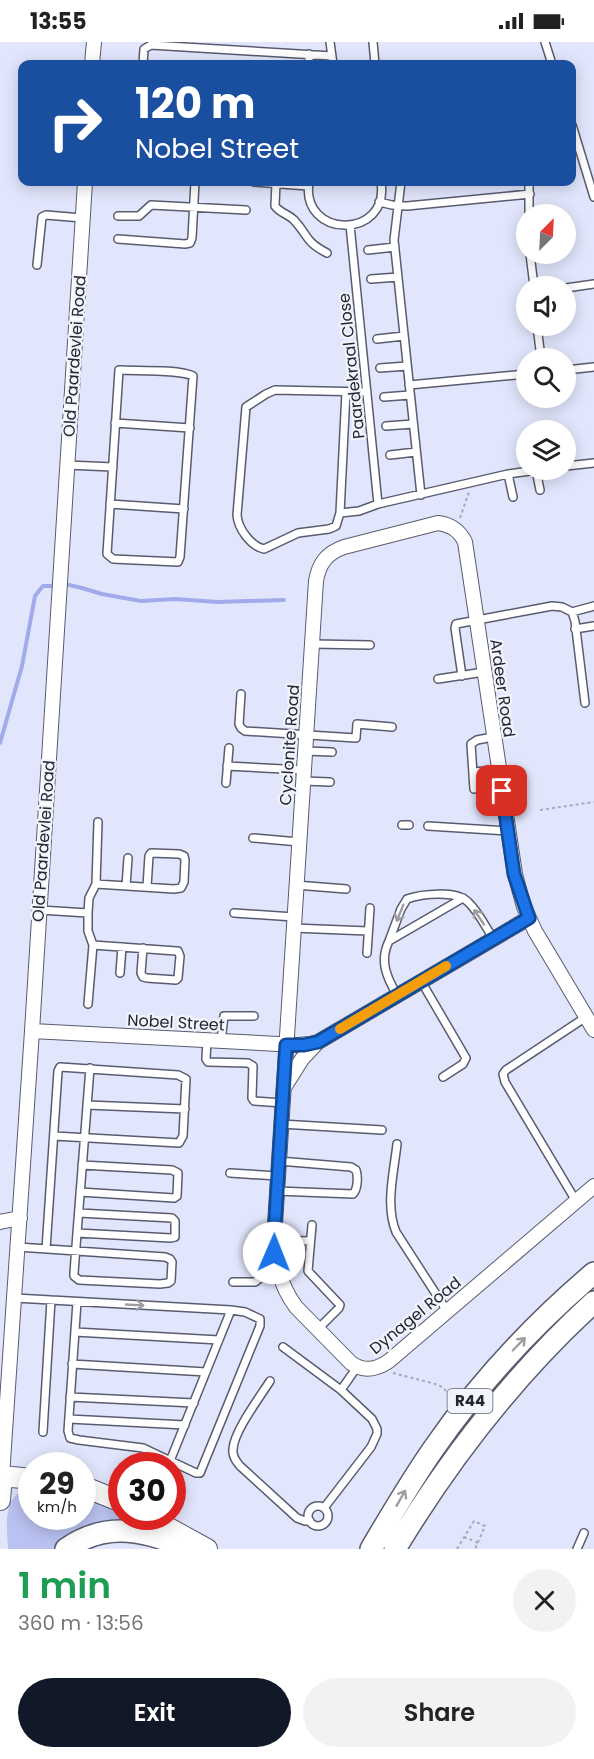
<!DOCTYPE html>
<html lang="en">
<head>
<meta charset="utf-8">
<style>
  body { margin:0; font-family:Poppins,sans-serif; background:#f2f2f2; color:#222; height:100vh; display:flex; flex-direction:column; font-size:22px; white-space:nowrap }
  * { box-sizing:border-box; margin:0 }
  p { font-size:20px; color:#767676 }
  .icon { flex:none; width:33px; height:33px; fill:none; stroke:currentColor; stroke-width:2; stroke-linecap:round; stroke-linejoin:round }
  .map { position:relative; height:1507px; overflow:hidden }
  .side { display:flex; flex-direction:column; background:#fff; flex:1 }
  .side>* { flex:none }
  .top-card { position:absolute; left:18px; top:18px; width:558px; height:126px; border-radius:12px; box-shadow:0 3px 15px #0003; background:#1a4fa0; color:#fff; overflow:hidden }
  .needle { width:39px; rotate:24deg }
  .tools { position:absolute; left:516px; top:162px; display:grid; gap:12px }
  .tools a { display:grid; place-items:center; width:60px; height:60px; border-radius:50%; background:#fff; box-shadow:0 3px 15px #0003; font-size:30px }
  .speed { position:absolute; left:18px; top:1410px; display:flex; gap:12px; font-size:30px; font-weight:700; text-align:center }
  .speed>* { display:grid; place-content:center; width:78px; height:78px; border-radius:50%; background:#fff; box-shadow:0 3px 15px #0003; line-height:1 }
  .speed small { font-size:15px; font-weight:400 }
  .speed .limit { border:9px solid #d22; background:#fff; color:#111 }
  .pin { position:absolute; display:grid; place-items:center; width:51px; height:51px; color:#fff; margin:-26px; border-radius:12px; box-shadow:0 3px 9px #0006 }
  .me { position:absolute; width:66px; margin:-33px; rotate:1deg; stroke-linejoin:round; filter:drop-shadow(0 0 4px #0008) }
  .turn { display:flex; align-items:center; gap:21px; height:126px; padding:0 18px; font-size:27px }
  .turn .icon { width:78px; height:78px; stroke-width:2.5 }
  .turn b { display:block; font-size:42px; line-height:51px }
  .round { display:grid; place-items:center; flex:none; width:63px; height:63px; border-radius:32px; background:#f2f2f2 }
  .head { display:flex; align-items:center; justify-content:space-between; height:102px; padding:0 18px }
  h1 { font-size:36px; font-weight:600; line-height:45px; color:#1e9e55 }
  .button { display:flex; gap:12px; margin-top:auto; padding:12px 18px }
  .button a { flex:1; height:69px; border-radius:36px; background:#111827; color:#fff; font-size:24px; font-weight:600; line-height:69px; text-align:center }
  .button a+a { background:#f2f2f2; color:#222 }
  .status { display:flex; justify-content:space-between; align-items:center; height:42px; padding:0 30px; background:#fff; direction:ltr }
  .status svg { height:16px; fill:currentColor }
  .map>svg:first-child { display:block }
</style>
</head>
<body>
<div class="status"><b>13:55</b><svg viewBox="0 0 49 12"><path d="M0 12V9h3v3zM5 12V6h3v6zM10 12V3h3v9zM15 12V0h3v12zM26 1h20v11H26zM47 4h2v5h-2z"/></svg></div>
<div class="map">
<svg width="594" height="1507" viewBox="0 0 594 1507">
  <rect width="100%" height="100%" fill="#e2e6fc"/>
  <!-- green -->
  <path fill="#bac2f1" d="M27,1447H31L32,1474H82L83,1454L99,1460L121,1471L122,1474L131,1477L130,1481L57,1504L55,1507H8C7,1486 2,1454 27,1447Z"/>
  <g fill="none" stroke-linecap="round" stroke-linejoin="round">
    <!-- stream -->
    <path stroke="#a1abeb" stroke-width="4" d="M69,543L82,546L102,552L141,559L175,557L218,560L284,558
      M0,701L22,624L35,554L43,544H51"/>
    <defs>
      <path id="lane" d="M330,0L333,22
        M373,0L375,22
        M545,0L552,22
        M143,22L144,7L151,3L332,14
        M309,22V12
        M572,83L594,155
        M254,140L308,144
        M309,140C300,197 390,198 381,140
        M401,140L394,198L421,453
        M529,140V172
        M276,141L275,164C280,171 288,172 294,178C309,194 304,199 327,211
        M379,160L392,163L407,164L530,152
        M118,174H139L151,163L246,168
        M350,183L378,462
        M118,197L185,202L190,201L192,196L195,140
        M368,208L395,205
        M530,212L534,244
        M37,223L42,175L46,173L82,176
        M371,237L398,235
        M566,246L594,242
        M537,284L541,316
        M377,297L404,294
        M380,326L407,324
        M119,328C137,329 179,327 193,334L180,515L178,520L113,517L107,512Z
        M566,328L594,325
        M409,343L526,332
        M346,350L340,471L336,484L329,487L298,491L264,507C251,504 238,487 237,473L246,365L266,352L275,348L367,350
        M384,355L410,353
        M115,381L190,386
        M386,384L413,382
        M390,413L416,410
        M67,423L113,425
        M566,424L594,421
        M536,428L540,448
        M508,432L513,455
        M110,462L184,467
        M340,471L359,469L378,462L508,432L537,428
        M572,570L594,564
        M575,587L594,584
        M312,602L370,603
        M462,634L455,586L456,582L552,564L562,565L572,570L575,579L585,661
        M438,637L484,630
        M241,652L239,682L241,686L245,689L356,696L357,682L392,685
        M305,709L332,710
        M227,724L303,728
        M473,730L499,728
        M303,739L330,740
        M226,741L229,706
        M474,747L471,702L477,698L493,695
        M402,783H409
        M428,784L508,789
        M253,796L299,800
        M96,842L174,847L181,846L184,840L185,818L184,814L179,812L151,811L149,814L147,845
        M296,843L346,847
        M126,844L128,816
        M40,868L88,871
        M234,871L294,875
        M293,886L368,889
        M389,899L401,867L407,857C421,852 456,848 468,860C478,869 485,884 493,896
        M93,903L176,909H178L180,914L178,936L176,938L147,936L143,935L141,931L143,906
        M367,911L370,866
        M120,931L122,905
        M421,939L466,1016L463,1022L443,1035
        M397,953C387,936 379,919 389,899L463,856
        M88,962L93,903L88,889V871L89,856L96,842L98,780
        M207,998L206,1017L208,1020L248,1021L253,1024L252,1056L254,1059L283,1061
        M221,999L224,974H254
        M87,1063L185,1067
        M281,1082L382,1088
        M397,1102C394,1130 385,1163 396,1190L447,1269
        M230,1131L278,1134
        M277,1149L353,1152C358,1147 358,1134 356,1128L351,1125L279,1119
        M80,1150L174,1156L177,1154L178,1131L172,1128L82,1123
        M576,1159L505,1040L503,1032L506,1028L586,975
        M312,1183L308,1229L340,1263L339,1266L318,1287
        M77,1191L171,1196L175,1195V1179L172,1176L79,1171
        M274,1198L310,1199
        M18,1205C67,1208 116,1212 165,1215L170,1217L172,1220L171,1239L168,1241L160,1242L79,1238L74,1234V1231L77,1191L90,1026
        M46,1207L58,1029L60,1025L178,1033L186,1037L183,1094L179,1101L54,1094
        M233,1240H255L277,1223
        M15,1256L231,1268L245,1270L260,1277V1284L200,1431H196L143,1406L79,1398L70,1396L68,1389L77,1260
        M75,1290L219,1298
        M283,1305L341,1348
        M72,1322L206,1330
        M270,1339C260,1355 234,1389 233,1407C232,1414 236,1419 240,1424L297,1476L305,1479H310
        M70,1355L194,1361
        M69,1377L185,1383
        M43,1390L51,1258
        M170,1419L231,1268
        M308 1474a10 10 0 1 1 20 0a10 10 0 1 1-20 0Z
        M324,1466L371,1405L377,1392V1387L372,1377L341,1348L357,1325
        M577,1507L584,1491"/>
      <path id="street" d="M92,22L94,0
        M594,988L535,889L524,865L515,832L465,500C459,488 451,483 438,481L344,505C327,511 319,521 316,539L274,1198C275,1222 281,1245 296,1265L351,1321C364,1330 376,1328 389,1319L594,1144
        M32,989L298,1003L310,1002L318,1000L529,876
        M285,1044L302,1017L318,1000
        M0,1180L20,1176
        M2,1434L32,989L85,140"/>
      <path id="secondary" d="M82,1444L122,1460
        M0,1458L2,1434L32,1437
        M147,1474L207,1507"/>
      <path id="primary" d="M66,1507C109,1477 147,1490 192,1507
        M371,1507C391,1473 411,1439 434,1406C479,1341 534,1282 594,1231
        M395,1507C451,1414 514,1333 594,1260"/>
    </defs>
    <!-- lane casing -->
    <use href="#lane" stroke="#595c6e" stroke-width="10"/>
    <!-- street casing -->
    <use href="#street" stroke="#595c6e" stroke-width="16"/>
    <!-- secondary casing -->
    <use href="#secondary" stroke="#595c6e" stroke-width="22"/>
    <!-- primary casing -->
    <use href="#primary" stroke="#595c6e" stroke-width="24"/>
    <!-- path -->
    <path stroke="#a6a9bb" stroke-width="2" stroke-dasharray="3 3" stroke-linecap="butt" d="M460,476L469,450
      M540,768L594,760
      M393,1331L439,1343L454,1355
      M464,1495L481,1502
      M457,1507L474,1479L485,1484L475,1507"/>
    <!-- lane -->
    <use href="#lane" stroke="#fff" stroke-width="7"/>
    <!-- street -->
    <use href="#street" stroke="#fff" stroke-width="14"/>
    <!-- secondary -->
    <use href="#secondary" stroke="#fff" stroke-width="20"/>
    <!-- primary -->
    <use href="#primary" stroke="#fff" stroke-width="21"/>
  </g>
  <!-- one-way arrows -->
  <defs><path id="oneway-shaft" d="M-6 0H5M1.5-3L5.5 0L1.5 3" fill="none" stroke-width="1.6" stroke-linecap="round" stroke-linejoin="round" transform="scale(1.5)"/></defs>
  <g stroke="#9d9ea1">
    <use href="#oneway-shaft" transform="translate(400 871) rotate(112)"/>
    <use href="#oneway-shaft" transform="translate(479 875) rotate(-124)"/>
    <use href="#oneway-shaft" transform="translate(135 1263) rotate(3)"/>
    <use href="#oneway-shaft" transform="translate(519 1302) rotate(-46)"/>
    <use href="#oneway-shaft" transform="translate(401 1456) rotate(-60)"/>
  </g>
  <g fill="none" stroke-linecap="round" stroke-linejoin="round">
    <defs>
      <path id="route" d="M274,1211V1198L286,1003H304L318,1000L529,876L514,832L502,749"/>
    </defs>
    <!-- route casing -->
    <use href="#route" stroke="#114b97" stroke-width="15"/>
    <!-- route -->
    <use href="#route" stroke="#1a73e8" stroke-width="10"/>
    <!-- slow -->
    <path stroke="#f59e0b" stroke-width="10" d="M340,987L446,924"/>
  </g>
  <g text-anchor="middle" stroke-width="4.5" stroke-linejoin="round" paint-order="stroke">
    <!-- shield labels -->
    <rect fill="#f2f4fd" stroke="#62646d" stroke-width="1.5" x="447.5" y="1347" width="45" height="24" rx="4.5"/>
    <g font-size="15" font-weight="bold" fill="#25272f">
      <text x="470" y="1364">R44</text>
    </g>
    <!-- street labels -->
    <g font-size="16" fill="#25272f" stroke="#f2f4fd">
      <text transform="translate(74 314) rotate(-86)" y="6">Old Paardevlei Road</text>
      <text transform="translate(351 324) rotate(-96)" y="6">Paardekraal Close</text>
      <text transform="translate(503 646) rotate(82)" y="6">Ardeer Road</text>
      <text transform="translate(289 703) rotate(-86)" y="6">Cyclonite Road</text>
      <text transform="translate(43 799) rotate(-86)" y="6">Old Paardevlei Road</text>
      <text transform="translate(176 980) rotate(3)" y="6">Nobel Street</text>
      <text transform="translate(415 1273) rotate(-39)" y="6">Dynagel Road</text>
    </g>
  </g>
</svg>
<div class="tools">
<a><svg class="needle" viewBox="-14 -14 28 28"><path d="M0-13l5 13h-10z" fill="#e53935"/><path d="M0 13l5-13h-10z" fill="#767676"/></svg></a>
<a><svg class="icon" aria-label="sound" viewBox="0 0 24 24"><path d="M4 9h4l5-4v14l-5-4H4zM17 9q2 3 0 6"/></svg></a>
<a><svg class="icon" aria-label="search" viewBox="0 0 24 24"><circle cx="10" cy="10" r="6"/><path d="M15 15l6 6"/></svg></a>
<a><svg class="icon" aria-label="layers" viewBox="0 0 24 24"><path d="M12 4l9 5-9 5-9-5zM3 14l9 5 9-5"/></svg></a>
</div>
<div class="speed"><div>29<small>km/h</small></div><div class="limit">30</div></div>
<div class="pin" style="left:502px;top:749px;background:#d93025"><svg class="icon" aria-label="arrive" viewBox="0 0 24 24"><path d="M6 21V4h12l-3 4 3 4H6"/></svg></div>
<svg class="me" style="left:274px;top:1211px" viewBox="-20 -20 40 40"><circle r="19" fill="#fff"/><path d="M0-13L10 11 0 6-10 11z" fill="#1a73e8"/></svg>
<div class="top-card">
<div class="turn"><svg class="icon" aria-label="right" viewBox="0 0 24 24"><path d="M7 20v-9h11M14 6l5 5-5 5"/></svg><div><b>120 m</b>Nobel Street</div></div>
</div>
</div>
<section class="side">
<div class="head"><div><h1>1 min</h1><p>360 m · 13:56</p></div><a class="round"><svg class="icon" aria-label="close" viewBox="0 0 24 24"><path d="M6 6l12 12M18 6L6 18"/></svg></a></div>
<div class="button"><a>Exit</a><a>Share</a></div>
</section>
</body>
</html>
